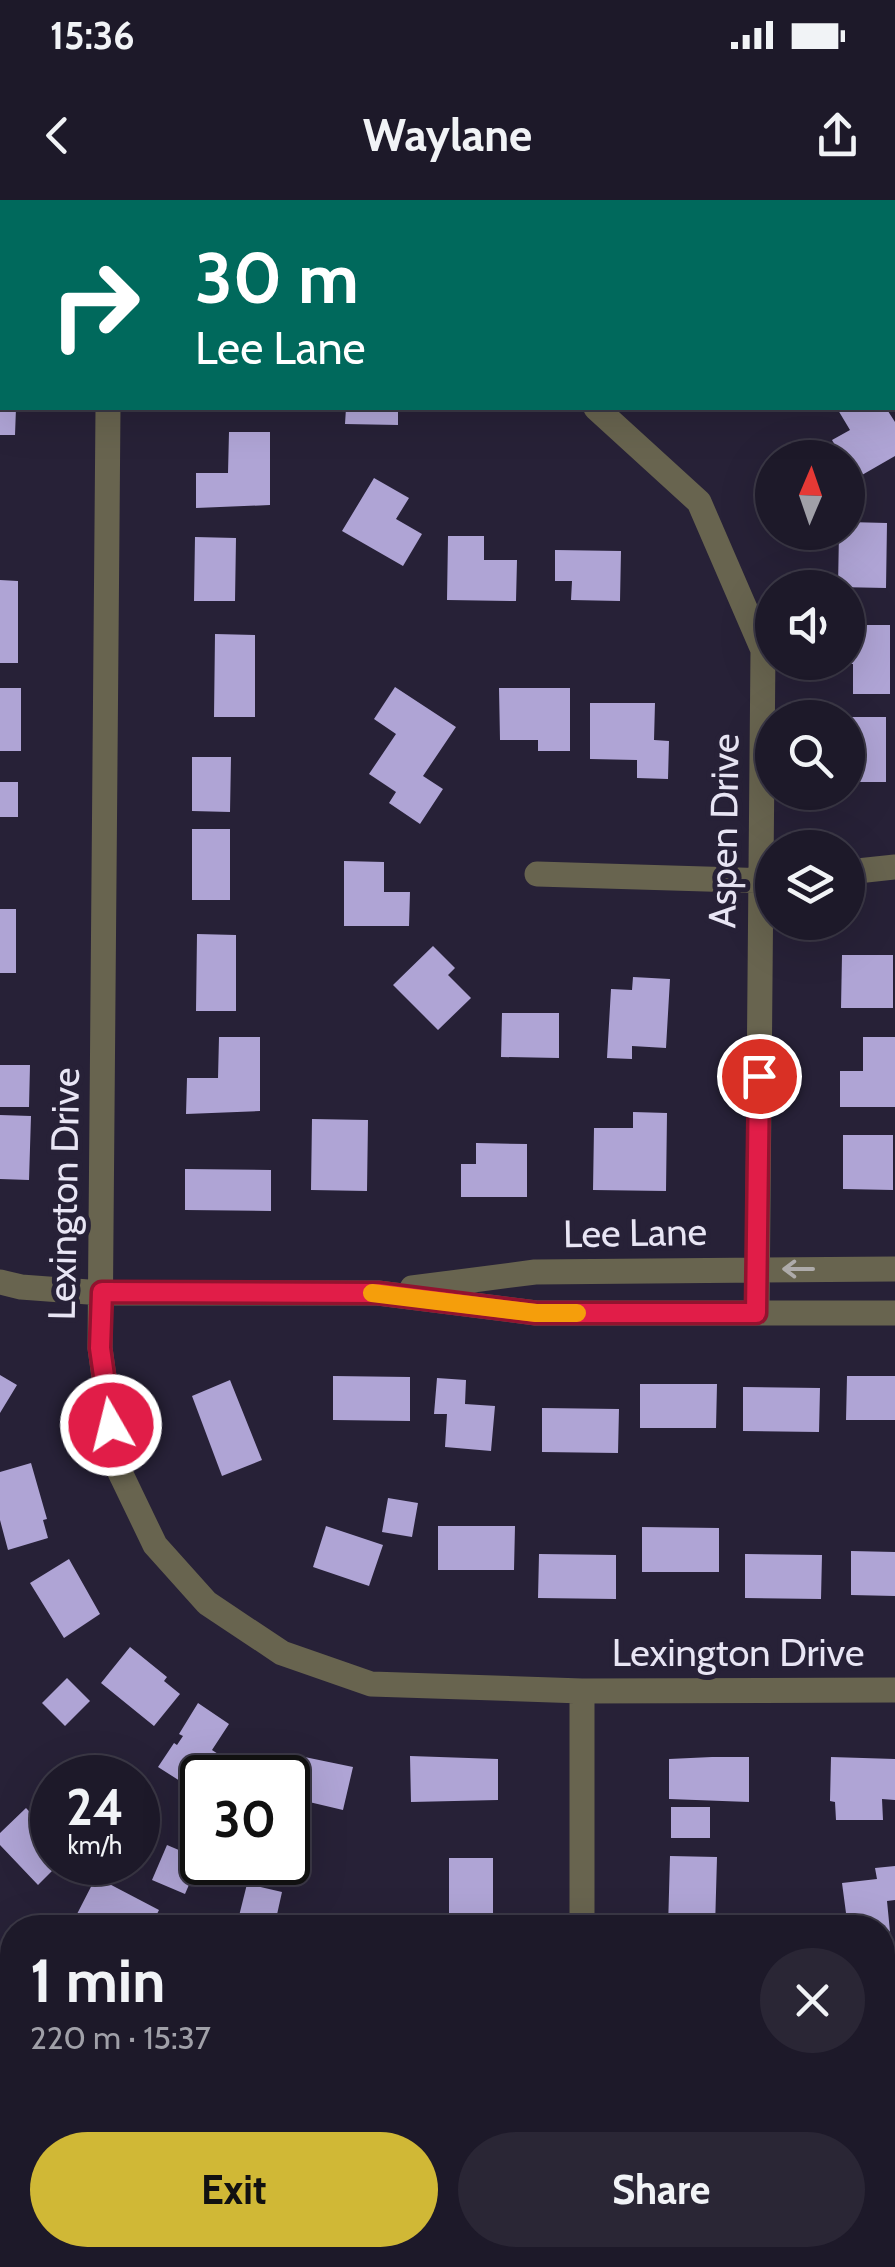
<!DOCTYPE html>
<html lang="en">
<head>
<meta charset="utf-8">
<style>
  body { margin:0; font-family:Cabin,sans-serif; background:#2a2635; color:#f1f3f6; height:100vh; display:flex; flex-direction:column; font-size:38px; white-space:nowrap }
  * { box-sizing:border-box; margin:0 }
  p { font-size:32px; color:#a0a0a8 }
  .icon { flex:none; width:55px; height:55px; fill:none; stroke:currentColor; stroke-width:2; stroke-linecap:round; stroke-linejoin:round }
  .map { position:relative; flex:1; overflow:hidden }
  .panel { position:absolute; left:0px; top:1715px; width:895px; height:352px; display:flex; flex-direction:column; background:#1d1929; border-radius:40px 40px 0 0; box-shadow:0 10px 40px #0002,0 0 0 2px #3b3846 }
  .panel>* { flex:none }
  .hud { position:absolute; left:0px; top:0px; width:895px; height:210px; box-shadow:0 10px 40px #0002,0 0 0 2px #3b3846; background:#00695c; color:#fff; overflow:hidden }
  .needle { width:65px; rotate:2deg }
  .buttons { position:absolute; left:755px; top:240px; display:grid; gap:20px }
  .buttons a { display:grid; place-items:center; width:110px; height:110px; border-radius:50%; background:#1d1929; box-shadow:0 10px 40px #0002,0 0 0 2px #3b3846; font-size:50px }
  .speed { position:absolute; left:30px; top:1555px; display:flex; gap:20px; font-size:50px; font-weight:700; text-align:center }
  .speed>* { display:grid; place-content:center; width:130px; height:130px; border-radius:50%; background:#1d1929; box-shadow:0 10px 40px #0002,0 0 0 2px #3b3846; line-height:1 }
  .speed small { font-size:25px; font-weight:400 }
  .speed .limit { border:5px solid #111; border-radius:15px; background:#fff; color:#111 }
  .pin { position:absolute; display:grid; place-items:center; width:85px; height:85px; color:#fff; margin:-42px; border:5px solid #fff; border-radius:50%; box-shadow:0 2px 10px #0007 }
  .me { position:absolute; width:110px; margin:-55px; rotate:352deg; stroke-linejoin:round; filter:drop-shadow(0 0 8px #0008) }
  .turn { display:flex; align-items:center; gap:35px; height:210px; padding:0 30px; font-size:45px }
  .turn .icon { width:130px; height:130px; stroke-width:2.5 }
  .turn b { display:block; font-size:70px; line-height:85px }
  .round { display:grid; place-items:center; flex:none; width:105px; height:105px; border-radius:52px; background:#2a2635 }
  .headline { display:flex; align-items:center; justify-content:space-between; height:170px; padding:0 30px }
  h1 { font-size:60px; font-weight:700; line-height:75px }
  .action { display:flex; gap:20px; margin-top:auto; padding:20px 30px }
  .action a { flex:1; height:115px; border-radius:60px; background:#d0b836; color:#111; font-size:40px; font-weight:700; line-height:115px; text-align:center }
  .action a+a { background:#2a2635; color:#f1f3f6 }
  .status { display:flex; justify-content:space-between; align-items:center; height:70px; padding:0 50px; background:#1d1929; direction:ltr }
  .status svg { height:28px; fill:currentColor }
  header { display:flex; justify-content:space-between; align-items:center; height:130px; padding:0 30px; background:#1d1929; font-size:45px; font-weight:700 }
  .map>svg:first-child { display:block }
</style>
</head>
<body>
<div class="status"><b>15:36</b><svg viewBox="0 0 49 12"><path d="M0 12V9h3v3zM5 12V6h3v6zM10 12V3h3v9zM15 12V0h3v12zM26 1h20v11H26zM47 4h2v5h-2z"/></svg></div>
<header><svg class="icon" aria-label="back" viewBox="0 0 24 24"><path d="M15 5l-7 7 7 7"/></svg>Waylane<svg class="icon" aria-label="share" viewBox="0 0 24 24"><path d="M12 15V3M7 8l5-5 5 5M5 13v7h14v-7"/></svg></header>
<div class="map">
<svg width="895" height="2067" viewBox="0 0 895 2067">
  <rect width="100%" height="100%" fill="#272137"/>
  <!-- building -->
  <path fill="#afa4d5" d="M0,208H16L15,235H0Z
    M346,208H398V225L345,224Z
    M843,208H886L895,222V256L855,279L848,267V258H842L832,240L850,230L838,210Z
    M229,232H270V305L196,308V273H228Z
    M374,278L409,298L396,319L422,334L403,366L342,331Z
    M848,322L887,323L886,388L838,387L839,332H848Z
    M448,336H484V360H517L516,401L447,400Z
    M195,337L236,338L235,401H194Z
    M555,350L621,351L620,401L571,400L572,381H555Z
    M0,380L18,381V463H0Z
    M848,425H890V494H853V464H848Z
    M215,434L255,435V517H214Z
    M395,487L456,527L423,576L443,589L420,624L389,603L396,592L369,574L396,534L374,519Z
    M0,488H21V551H0Z
    M499,488H570V551H538V540H500Z
    M590,503H655L654,540L669,541L668,579L637,578V560L590,559Z
    M848,517H886V582H848Z
    M192,557H231L230,612L192,611Z
    M0,582H18V617H0Z
    M192,629H230V700H192Z
    M344,661L384,662V692H410L409,726H344Z
    M0,709H16V773H0Z
    M197,734L236,735V811H196Z
    M433,746L455,768L448,775L471,798L438,830L393,785Z
    M842,755H893V808H841Z
    M633,777L670,779L666,848L632,846V859L607,858L611,789L632,790Z
    M502,813H559V858L501,857Z
    M219,837H260V911L186,914L187,878H218Z
    M863,837H895V907H840V871H863Z
    M0,865H30L29,907H0Z
    M633,912L667,913L666,991L593,990L594,928H633Z
    M0,915L31,916L29,980L0,979Z
    M312,919L368,920L367,991L311,990Z
    M843,935H893V990L843,989Z
    M476,943L527,944V997H461V964H476Z
    M185,969L271,970V1011L185,1010Z
    M0,1175L17,1185L0,1213Z
    M333,1176L410,1177V1221L333,1220Z
    M847,1176H895V1220H846Z
    M437,1178L466,1180L465,1204L495,1206L491,1251L445,1247L447,1214H434Z
    M230,1180L262,1260L222,1276L192,1196Z
    M640,1184H717L716,1228H640Z
    M743,1187L820,1188L819,1232L743,1231Z
    M542,1208L619,1209L618,1253L542,1252Z
    M31,1263L47,1319L43,1320L48,1338L8,1350L0,1320V1272Z
    M388,1298L418,1303L412,1337L382,1332Z
    M326,1326L383,1345L369,1386L313,1367Z
    M438,1326H515L514,1370H438Z
    M642,1327L719,1328V1372H642Z
    M851,1351L895,1352V1396L851,1395Z
    M539,1354L616,1355V1399L538,1398Z
    M745,1354L822,1355L821,1399L745,1398Z
    M69,1359L100,1414L64,1438L30,1383Z
    M130,1447L167,1477L164,1481L180,1494L154,1526L101,1483Z
    M67,1478L90,1501L65,1526L42,1503Z
    M198,1503L229,1524L212,1550L247,1573L244,1578H202V1595L158,1567L174,1543L177,1545L183,1536L179,1534Z
    M290,1554L353,1567L343,1610L288,1597V1578H285Z
    M410,1556L498,1559V1600L411,1602Z
    M712,1557H749V1602L669,1599V1559Z
    M831,1557L895,1559V1600L882,1599L883,1620H836L835,1602L830,1601Z
    M671,1607H710V1638H671Z
    M26,1608L52,1636V1662H61L38,1685L0,1645V1633Z
    M167,1645L200,1659L185,1694L152,1680Z
    M670,1656L717,1657L715,1728H668Z
    M449,1658H493V1721H449Z
    M895,1666V1700L887,1701L891,1742L882,1743V1728H848L842,1683L877,1679L875,1668Z
    M96,1677L159,1710L150,1728H104L77,1714Z
    M247,1684L282,1692L274,1728L238,1720Z
    M0,1872L12,1879L0,1904Z
    M0,2052L26,2059L23,2067H0Z
    M44,2055H63L82,2061L80,2067H40Z
    M249,2055H288L286,2067H247Z
    M452,2055H493L492,2067H451Z"/>
  <g fill="none" stroke-linecap="round" stroke-linejoin="round">
    <!-- street -->
    <path stroke="#68644f" stroke-width="25" d="M110,2V0
      M530,2V0
      M108,208L100,1148L116,1264L155,1345L207,1403L282,1453L371,1484L582,1491L895,1490
      M596,208L699,302L763,450L757,1113
      M848,672L895,667
      M537,674L772,681
      M0,1082L21,1087L102,1093H378L536,1113H895
      M412,1088L535,1072L895,1069
      M582,1728V1491
      M0,1766L12,1776
      M573,2067L577,2055"/>
  </g>
  <!-- one-way arrows -->
  <defs><path id="oneway-shaft" d="M-6 0H5M1.5-3L5.5 0L1.5 3" fill="none" stroke-width="1.6" stroke-linecap="round" stroke-linejoin="round" transform="scale(2.5)"/></defs>
  <use stroke="#aeabaa" href="#oneway-shaft" transform="translate(798 1069) rotate(180)"/>
  <g fill="none" stroke-linecap="round" stroke-linejoin="round">
    <defs>
      <path id="route" d="M111,1225L100,1148L102,1092L378,1093L536,1113H756L759,876"/>
    </defs>
    <!-- route casing -->
    <use href="#route" stroke="#92132f" stroke-width="25"/>
    <!-- route -->
    <use href="#route" stroke="#e11d48" stroke-width="18"/>
    <!-- slow -->
    <path stroke="#f59e0b" stroke-width="18" d="M372,1093L536,1113H577"/>
  </g>
  <g text-anchor="middle" stroke-width="10" stroke-linejoin="round" paint-order="stroke">
    <!-- street labels -->
    <g font-size="38" fill="#e8e5f4" stroke="#272137">
      <text transform="translate(724 631) rotate(-89)" y="13">Aspen Drive</text>
      <text transform="translate(64 994) rotate(-89)" y="13">Lexington Drive</text>
      <text transform="translate(635 1033) rotate(-1)" y="13">Lee Lane</text>
      <text x="738" y="1466">Lexington Drive</text>
    </g>
  </g>
</svg>
<div class="buttons">
<a><svg class="needle" viewBox="-14 -14 28 28"><path d="M0-13l5 13h-10z" fill="#e53935"/><path d="M0 13l5-13h-10z" fill="#a0a0a8"/></svg></a>
<a><svg class="icon" aria-label="sound" viewBox="0 0 24 24"><path d="M4 9h4l5-4v14l-5-4H4zM17 9q2 3 0 6"/></svg></a>
<a><svg class="icon" aria-label="search" viewBox="0 0 24 24"><circle cx="10" cy="10" r="6"/><path d="M15 15l6 6"/></svg></a>
<a><svg class="icon" aria-label="layers" viewBox="0 0 24 24"><path d="M12 4l9 5-9 5-9-5zM3 14l9 5 9-5"/></svg></a>
</div>
<div class="speed"><div>24<small>km/h</small></div><div class="limit">30</div></div>
<div class="pin" style="left:759px;top:876px;background:#d93025"><svg class="icon" aria-label="arrive" viewBox="0 0 24 24"><path d="M6 21V4h12l-3 4 3 4H6"/></svg></div>
<svg class="me" style="left:111px;top:1225px" viewBox="-20 -20 40 40"><circle r="17" fill="#e11d48" stroke="#fff" stroke-width="3"/><path d="M0-11L8 9 0 5-8 9z" fill="#fff"/></svg>
<div class="hud">
<div class="turn"><svg class="icon" aria-label="right" viewBox="0 0 24 24"><path d="M7 20v-9h11M14 6l5 5-5 5"/></svg><div><b>30 m</b>Lee Lane</div></div>
</div>
<section class="panel">
<div class="headline"><div><h1>1 min</h1><p>220 m · 15:37</p></div><a class="round"><svg class="icon" aria-label="close" viewBox="0 0 24 24"><path d="M6 6l12 12M18 6L6 18"/></svg></a></div>
<div class="action"><a>Exit</a><a>Share</a></div>
</section>
</div>
</body>
</html>
